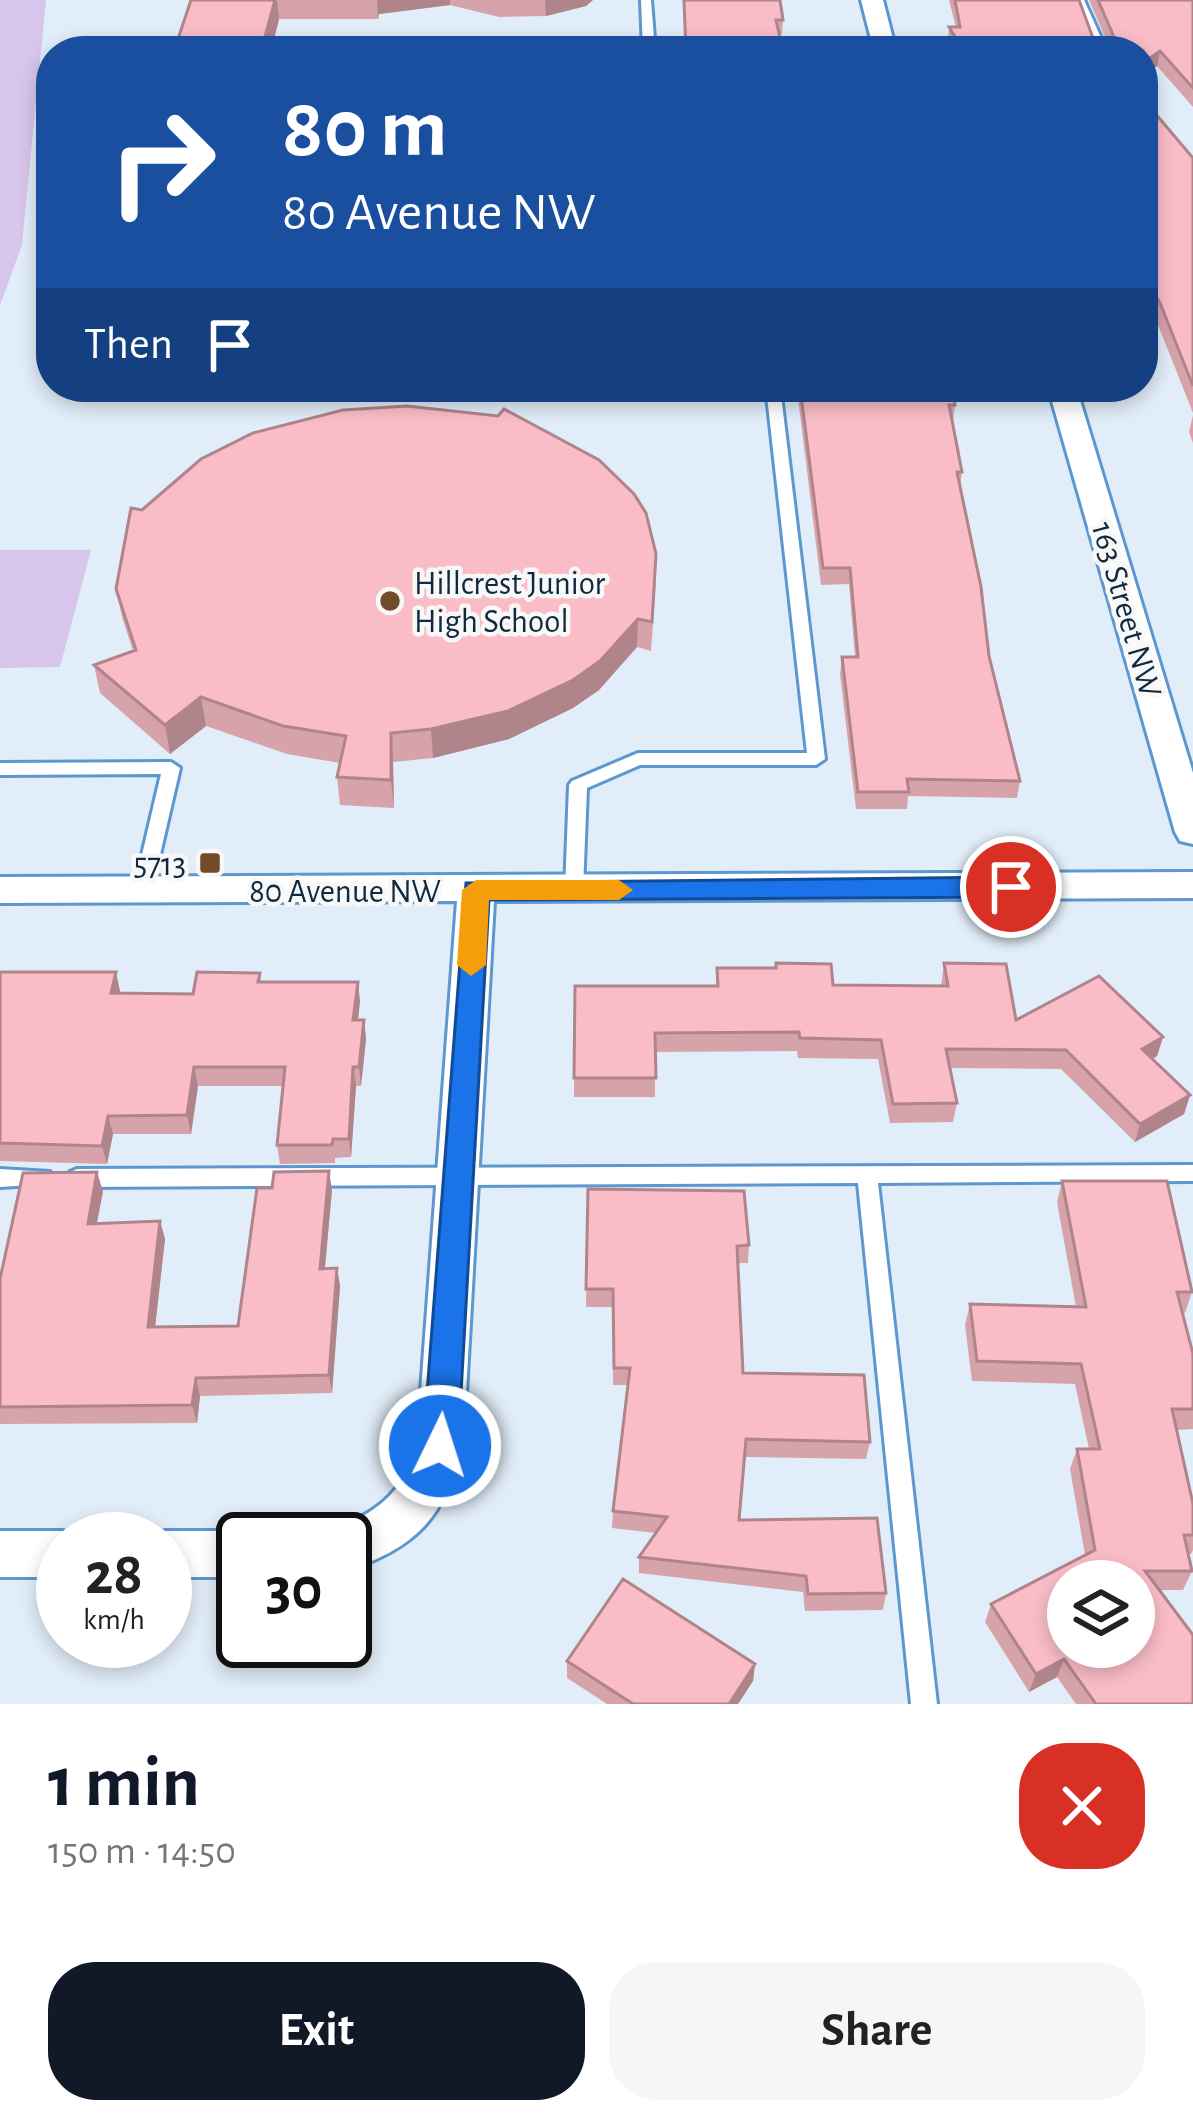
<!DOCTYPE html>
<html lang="en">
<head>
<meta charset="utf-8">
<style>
  body { margin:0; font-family:"Alegreya Sans",sans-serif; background:#f6f6f6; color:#222; height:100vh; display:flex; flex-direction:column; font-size:45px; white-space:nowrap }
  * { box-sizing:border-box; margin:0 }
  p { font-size:39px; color:#767676 }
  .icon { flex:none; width:66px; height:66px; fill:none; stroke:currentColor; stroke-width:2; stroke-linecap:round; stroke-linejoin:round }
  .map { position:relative; height:1704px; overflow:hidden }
  .sheet { display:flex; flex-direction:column; background:#fff; flex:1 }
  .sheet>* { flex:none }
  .guide { position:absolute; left:36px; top:36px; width:1122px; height:366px; border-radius:48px; box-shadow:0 6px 18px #0003; background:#1a4fa0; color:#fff; overflow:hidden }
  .controls { position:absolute; left:1047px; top:1560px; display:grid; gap:24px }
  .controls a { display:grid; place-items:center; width:108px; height:108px; border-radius:50%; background:#fff; box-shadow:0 6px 18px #0003; font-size:60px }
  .speed { position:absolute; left:36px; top:1512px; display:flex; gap:24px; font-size:60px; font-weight:700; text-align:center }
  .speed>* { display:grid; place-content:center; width:156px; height:156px; border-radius:50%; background:#fff; box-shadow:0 6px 18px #0003; line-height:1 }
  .speed small { font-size:30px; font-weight:400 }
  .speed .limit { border:6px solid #111; border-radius:18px; background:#fff; color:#111 }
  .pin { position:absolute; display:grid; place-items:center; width:102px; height:102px; color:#fff; margin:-51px; border:6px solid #fff; border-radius:50%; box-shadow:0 3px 12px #0007 }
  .me { position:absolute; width:132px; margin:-66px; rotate:4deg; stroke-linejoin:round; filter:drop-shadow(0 0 9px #0008) }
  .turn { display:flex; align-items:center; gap:42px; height:252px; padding:0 48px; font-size:54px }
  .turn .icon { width:156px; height:156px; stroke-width:2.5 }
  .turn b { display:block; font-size:84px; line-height:102px }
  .then { display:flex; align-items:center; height:114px; padding:0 48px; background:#0003; gap:24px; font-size:45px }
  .round { display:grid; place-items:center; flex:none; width:126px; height:126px; border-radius:48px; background:#f6f6f6 }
  .headline { display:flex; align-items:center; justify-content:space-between; height:204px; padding:0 48px }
  h1 { font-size:72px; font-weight:700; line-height:90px; color:#111827 }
  .primary-button { display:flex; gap:24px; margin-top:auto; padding:24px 48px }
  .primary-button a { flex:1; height:138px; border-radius:48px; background:#111827; color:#fff; font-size:48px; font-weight:700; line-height:138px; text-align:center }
  .primary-button a+a { background:#f6f6f6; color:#222 }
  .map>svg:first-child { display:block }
</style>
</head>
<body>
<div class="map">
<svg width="1193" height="1704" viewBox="0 0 1193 1704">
  <rect width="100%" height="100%" fill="#e1edf9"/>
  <!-- green -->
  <path fill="#d8c5eb" d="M0,0H46L22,245L0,305Z
    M0,550H91L60,667L0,668Z"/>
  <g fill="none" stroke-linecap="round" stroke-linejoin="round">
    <defs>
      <path id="lane" d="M641,0H651L655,51H643Z
        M1074,0H1084L1107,51H1095Z
        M766,387H780L825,759L816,765H640L587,788L583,890L580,895H568L565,890L569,785L572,781L638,753H807Z
        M171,762L180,768L152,889L143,896L134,889L161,774L0,775V763Z
        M1193,1165V1181L878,1183L937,1704H911L858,1183L77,1187L70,1184L67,1178L70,1172L77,1169Z
        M0,1169L50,1172L53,1178L50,1184L0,1187Z"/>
      <path id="street" d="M861,0H883L896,51H874Z
        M1048,387H1076L1193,773V844L1180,841L1175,832Z
        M1193,872V898L494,901L463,1446C444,1518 416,1548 345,1571V1539H325L328,1532C374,1514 403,1495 417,1446L457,901L0,903V877Z
        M0,1531H63L81,1539H63V1577H0Z
        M165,1531H243L261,1539H243V1577H165V1539H147Z"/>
    </defs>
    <!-- lane casing -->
    <use href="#lane" stroke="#5c97cf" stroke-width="6"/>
    <!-- street casing -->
    <use href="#street" stroke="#5c97cf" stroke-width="6"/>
    <!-- lane -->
    <use href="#lane" fill="#fff" fill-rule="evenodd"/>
    <!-- street -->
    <use href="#street" fill="#fff" fill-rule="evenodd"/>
  </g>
  <!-- wall -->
  <path fill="#d7a3ab" d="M191,0H593L586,6L546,16L499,17L450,5L379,14L378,19H279L271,51H174Z
    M683,0H780L783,20L782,34H779L783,51H685Z
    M949,0H1079L1093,38L1105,37L1089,0H1193V107L1157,66L1143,76V51H953L948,42L949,27H956Z
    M1143,99L1193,158V413L1156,320L1143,297Z
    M799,387H953L955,405L953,421L962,472L960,487L989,656L1020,781L1017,798L908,796L907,809H856L840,674L842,657H855L849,584L821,585L798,398Z
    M1193,415V443L1189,432Z
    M656,582L651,651L637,647L599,690L573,708L509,739L433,758L393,762L394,808L340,805L337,777L340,763L287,754L206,726L170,754L100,693L94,665L133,651L122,617L116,589Z
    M944,963L1016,1020L1163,1037L1157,1056L1152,1059L1190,1095L1184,1114L1135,1142L1061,1069L950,1068L957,1103L953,1122L890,1123L878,1059L798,1058L797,1051L655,1052V1097H574L575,986H716L717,968L833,985L941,986Z
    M0,972L120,991V993L193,994L260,973L261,982L360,1001L358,1020H364L366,1039L361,1086H356L351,1157L335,1158V1163L280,1164L277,1145L283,1086H198L191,1134H113L107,1164L0,1161Z
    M1062,1181L1192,1292L1185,1313H1183L1193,1354V1429L1177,1430L1193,1504V1550L1191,1554H1188L1192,1571L1183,1590H1159L1193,1704H1076L1057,1677L1029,1692L985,1622L991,1604L1085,1555L1070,1469L1077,1449H1089L1075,1384L972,1381L965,1325L970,1304L1076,1307L1057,1202Z
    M588,1189L749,1245L748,1263H738L743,1373L870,1442L866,1459L744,1457L739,1520L886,1593L883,1610L805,1611L803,1592L639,1573V1557L656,1533L612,1528L613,1511L628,1385H613V1307H586Z
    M332,1190L325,1268H337L340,1286L332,1393L200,1396L197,1423L0,1424V1279L103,1191L97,1223L160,1221L165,1239L155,1327L238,1326Z
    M567,1661L755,1664L753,1681L738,1704H607L567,1678Z"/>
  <!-- shaded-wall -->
  <path fill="#af848b" d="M275,0H277L279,19L271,51H261Z
    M377,0H450V5L379,14L378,19Z
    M545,0H593L586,6L546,16Z
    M1160,51L1157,66L1143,76V63Z
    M638,619L637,647L599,690L573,708L509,739L433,758L431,729Z
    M201,697L206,726L170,754L165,725Z
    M391,733L393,762L394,808L391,780Z
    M116,972L120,991L116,1012L111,993Z
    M358,982L360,1001L356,1039L353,1020Z
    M364,1020L366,1039L361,1086L359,1067Z
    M1163,1037L1157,1056L1136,1068L1142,1049Z
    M194,1067L198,1086L191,1134L187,1115Z
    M353,1067L356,1086L351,1157L349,1139Z
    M1190,1095L1184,1114L1135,1142L1140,1124Z
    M108,1116L113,1134L107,1164L102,1146Z
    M329,1171L332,1190L323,1287L320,1269Z
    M97,1172L103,1191L93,1242L88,1224Z
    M160,1221L165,1239L153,1345L148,1327Z
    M337,1268L340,1286L332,1393L329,1375Z
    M196,1378L200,1396L197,1423L192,1405Z
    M1064,1659L1057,1677L1029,1692L1036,1674Z
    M755,1664L753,1681L738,1704H729Z"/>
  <!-- building -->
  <path fill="#fabdc7" stroke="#af848b" stroke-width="3" fill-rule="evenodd" d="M191,0H275L261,51H174Z
    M684,0H780L783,20H776L783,51H686Z
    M955,0H1079L1093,38L1114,37L1098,0H1193V88L1160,51L1143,63V51H964L949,27H960Z
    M1143,99L1193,158V386L1160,303L1143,275Z
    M800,387H953L955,405H949L962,472H957L981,587L989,656L1020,781L907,779L909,792H858L842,657H858L850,568H823Z
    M407,406L498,416L504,409L599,460L634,494L646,513L656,554L652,622L638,619L600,661L573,680L508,711L431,729L391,733V780L337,777L346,736L283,726L201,697L165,725L94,665L136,650L116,589L131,508L142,510L201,459L253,433L343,410Z
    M776,963L831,964L833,985L948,986L944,963L1006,964L1016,1020L1099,976L1163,1037L1142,1049L1190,1095L1140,1124L1066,1050L946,1049L957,1103L893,1104L881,1040L800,1038L799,1032L655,1033L656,1078H574L575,986H718L717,968H776Z
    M0,972H116L111,993L193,994L197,972L260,973L258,982H358L353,1020H364L359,1067H353L349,1139H333L332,1145H277L285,1067H194L187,1115L108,1116L102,1146L0,1143Z
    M329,1171L320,1269L337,1268L329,1375L196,1378L192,1405L0,1407V1279L23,1173L97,1172L88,1224L160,1221L148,1327L238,1326L257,1188H272L274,1172Z
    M1062,1181H1167L1192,1292H1177L1193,1354V1409H1172L1193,1504V1535H1184L1192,1571H1145L1193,1635V1704H1096L1064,1659L1036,1674L991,1604L1095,1550L1077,1449H1100L1081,1364L977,1361L970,1304L1086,1307ZM1068,1581H1134V1647H1068Z
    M588,1189L744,1191L749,1245L737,1246L743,1373L864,1375L870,1442L746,1439L739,1520L877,1518L886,1593L808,1594L806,1576L639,1557L667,1517L613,1511L630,1368H614L613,1289H586Z
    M623,1579L755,1664L729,1704H633L567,1661Z"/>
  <!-- route -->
  <path fill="#1a73e8" stroke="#114b97" stroke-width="3" d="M1011,877L1025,887L1011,897L489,900L458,1446L453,1458L440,1462L428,1458L423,1446L466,883Z"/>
  <!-- slow -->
  <path fill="#f59e0b" d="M476,880H619L633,890L619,900H489L486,965L471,976L457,965L462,890Z"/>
  <!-- markers -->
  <g fill="#704d26" stroke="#f8f8f8" stroke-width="4.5">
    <circle cx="390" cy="601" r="12"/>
    <rect x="198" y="851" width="24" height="24" rx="6"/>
  </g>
  <g text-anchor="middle" stroke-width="9" stroke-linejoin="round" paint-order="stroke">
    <!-- poi labels -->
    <g font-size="33" fill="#10293f" stroke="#f8f8f8" text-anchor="start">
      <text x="414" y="594">Hillcrest Junior<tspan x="414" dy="38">High School</tspan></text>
      <text x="186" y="875" text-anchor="end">5713</text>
    </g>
    <!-- street labels -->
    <g font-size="33" fill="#10293f" stroke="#f8f8f8">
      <text transform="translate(1128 609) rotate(74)" y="12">163 Street NW</text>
      <text x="345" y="902">80 Avenue NW</text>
    </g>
  </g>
</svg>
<div class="controls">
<a><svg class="icon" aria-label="layers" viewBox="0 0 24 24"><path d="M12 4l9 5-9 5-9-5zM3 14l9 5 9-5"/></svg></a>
</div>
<div class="speed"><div>28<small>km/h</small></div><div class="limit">30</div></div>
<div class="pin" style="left:1011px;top:887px;background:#d93025"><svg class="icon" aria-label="arrive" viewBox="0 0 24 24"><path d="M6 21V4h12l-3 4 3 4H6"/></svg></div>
<svg class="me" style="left:440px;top:1446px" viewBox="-20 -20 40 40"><circle r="17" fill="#1a73e8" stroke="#fff" stroke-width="3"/><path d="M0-11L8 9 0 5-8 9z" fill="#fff"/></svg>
<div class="guide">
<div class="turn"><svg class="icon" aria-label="right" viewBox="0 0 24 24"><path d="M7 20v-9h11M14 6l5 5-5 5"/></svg><div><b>80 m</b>80 Avenue NW</div></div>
<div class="then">Then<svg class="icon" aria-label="arrive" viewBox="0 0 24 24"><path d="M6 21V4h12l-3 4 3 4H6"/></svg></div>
</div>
</div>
<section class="sheet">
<div class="headline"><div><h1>1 min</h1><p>150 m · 14:50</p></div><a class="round" style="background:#d93025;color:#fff"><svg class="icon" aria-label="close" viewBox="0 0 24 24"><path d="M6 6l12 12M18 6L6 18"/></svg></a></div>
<div class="primary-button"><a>Exit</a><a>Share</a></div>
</section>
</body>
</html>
